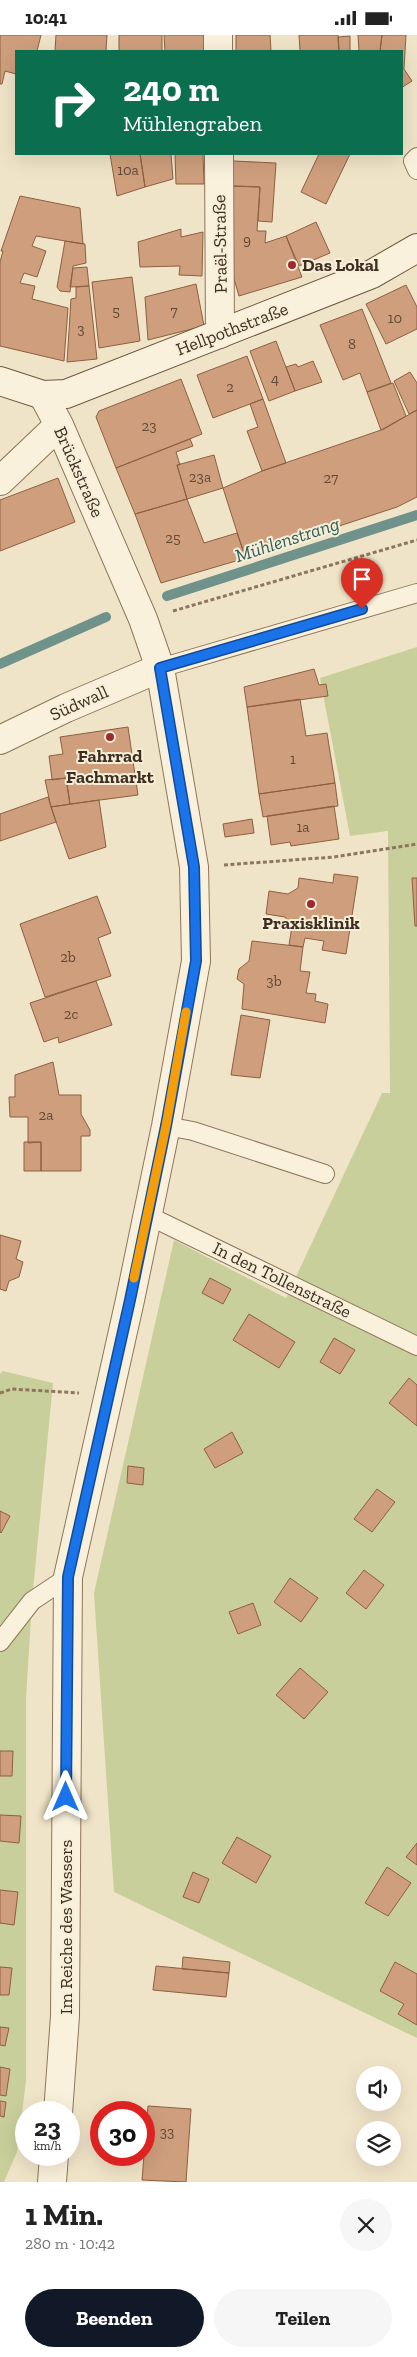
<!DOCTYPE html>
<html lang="de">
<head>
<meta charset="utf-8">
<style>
  body { margin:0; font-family:"Zilla Slab",serif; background:#f6f6f6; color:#222; height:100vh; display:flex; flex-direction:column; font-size:19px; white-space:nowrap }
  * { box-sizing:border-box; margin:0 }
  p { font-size:16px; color:#767676 }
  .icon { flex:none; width:28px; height:28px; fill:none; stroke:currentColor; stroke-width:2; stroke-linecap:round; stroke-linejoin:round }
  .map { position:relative; height:2147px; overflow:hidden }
  .panel { display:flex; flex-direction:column; background:#fff; flex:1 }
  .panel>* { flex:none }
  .top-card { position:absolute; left:15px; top:15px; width:388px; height:105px; border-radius:0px; box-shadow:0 5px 20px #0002; background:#0b6e4f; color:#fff; overflow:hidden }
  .tools { position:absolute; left:356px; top:2031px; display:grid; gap:10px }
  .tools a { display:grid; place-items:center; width:45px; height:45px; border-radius:50%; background:#fff; box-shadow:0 5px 20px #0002; font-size:25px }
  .speed { position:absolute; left:15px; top:2066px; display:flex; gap:10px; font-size:25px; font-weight:700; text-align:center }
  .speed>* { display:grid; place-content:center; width:65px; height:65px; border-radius:50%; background:#fff; box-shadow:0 5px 20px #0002; line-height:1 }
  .speed small { font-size:12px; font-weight:400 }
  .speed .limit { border:8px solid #d22; background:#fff; color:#111 }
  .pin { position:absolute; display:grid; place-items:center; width:42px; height:42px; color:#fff; margin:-51px -21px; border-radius:50% 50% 50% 0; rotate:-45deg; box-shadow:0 0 5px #0007 }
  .pin .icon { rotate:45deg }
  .me { position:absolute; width:55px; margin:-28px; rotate:0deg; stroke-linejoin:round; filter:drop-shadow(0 0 4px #0008) }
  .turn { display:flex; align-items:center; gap:18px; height:105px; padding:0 25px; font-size:22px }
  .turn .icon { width:65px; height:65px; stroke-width:2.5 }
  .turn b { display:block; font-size:35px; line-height:42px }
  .round { display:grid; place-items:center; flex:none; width:52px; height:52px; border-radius:26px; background:#f6f6f6 }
  .summary { display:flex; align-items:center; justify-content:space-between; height:85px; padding:0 25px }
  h1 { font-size:30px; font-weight:700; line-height:38px }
  .action { display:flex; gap:10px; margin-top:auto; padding:10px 25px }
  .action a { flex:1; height:58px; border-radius:30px; background:#111827; color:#fff; font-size:20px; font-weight:700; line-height:58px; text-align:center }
  .action a+a { background:#f6f6f6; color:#222 }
  .status { display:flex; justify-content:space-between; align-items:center; height:35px; padding:0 25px; background:#fff; direction:ltr }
  .status svg { height:14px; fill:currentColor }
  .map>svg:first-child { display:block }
</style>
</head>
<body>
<div class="status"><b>10:41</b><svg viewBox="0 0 49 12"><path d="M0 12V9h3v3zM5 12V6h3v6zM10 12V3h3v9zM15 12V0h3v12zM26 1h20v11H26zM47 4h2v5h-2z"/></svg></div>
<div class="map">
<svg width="417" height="2147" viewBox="0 0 417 2147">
  <rect width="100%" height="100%" fill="#f0e4c8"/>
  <!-- green -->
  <path fill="#c9cf9b" d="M417,612V2003L114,1857L94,1558L174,1205L286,1263L382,1058H390L388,796L350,801L320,643Z
    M3,1336L53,1348L32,1566L26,1663V2046L17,2117L4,2147H0V1339Z"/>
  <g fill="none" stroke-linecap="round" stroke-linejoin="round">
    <!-- stream -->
    <path stroke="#6f938a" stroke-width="10" d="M167,561L417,480
      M0,629L106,582"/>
  </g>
  <!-- building -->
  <path fill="#cf9f7d" stroke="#8d5f41" d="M0,0H41L37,16H16V39L5,36L2,49H0Z
    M56,0H107L106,16H55Z
    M119,0H162V16H119Z
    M164,0H214V16H165Z
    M236,0H270L271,16H236Z
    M299,0H338L339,16H300Z
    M358,0H382L380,16H359Z
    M382,0H406L404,34L412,46L401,53V16H380Z
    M350,1V16H339L338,2Z
    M110,119H140L145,152L117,161Z
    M140,119H171L173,144L145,152Z
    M175,119H203L204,149H176Z
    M319,119H350L326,169L301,157Z
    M233,126L276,128L272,187L258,186L260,152L232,151Z
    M232,151L260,152L257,196H266L265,208L286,201L302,242L239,261L227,220Z
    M20,161L80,173L83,209L36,201L32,211L46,216L37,242L24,238L20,248L35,251L32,264L68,273L64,326L0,311V227L3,216H1Z
    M316,187L330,218L299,231L286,201Z
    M181,194V202L203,197L202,241L179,240L180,231L140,232L138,207Z
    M65,206L85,209L86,228L73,231L70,257L60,256L57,252Z
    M87,232L89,251L70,252L73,233Z
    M132,242L140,306L99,313L92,247Z
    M196,249L204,291L148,305L145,262Z
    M406,250L417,272V294L386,309L366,269Z
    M89,251L97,324L67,327L71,264L76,263V252Z
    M362,274L391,348L367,357L360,338L343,345L320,290Z
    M276,306L295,356L269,366L250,316Z
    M247,321L263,364L213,383L197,340Z
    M313,326L322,347L295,356L286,332L296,329L298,332Z
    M410,337L417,348V375L409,379L394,346Z
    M181,344L202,399L116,433L96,382L99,376Z
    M393,348L406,381L381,395L367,357Z
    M263,364L286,428L262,436L247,396L258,392L250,369Z
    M417,375V462L397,472L245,522L223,453L262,436L384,394Z
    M190,404L193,411L176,417L180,430H177L187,464L135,479L116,433Z
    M214,420L223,453L187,464L177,430Z
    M58,443L75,487L0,516V465Z
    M187,464L204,508L237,498L246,523L161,548L135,479Z
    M314,634L319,650L326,649L328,661L247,672L244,652Z
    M300,664L306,701L327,698L335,748L259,759L247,672Z
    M128,692L138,760L70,769L66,743L52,745V744L49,721L63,719L60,702Z
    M66,743L70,769L51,772L45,745Z
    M335,748L338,771L263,782L259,759Z
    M48,762L56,787L0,806V779Z
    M99,765L106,812L69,824L51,772Z
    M334,771L339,804L291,811L290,807L271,810L267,781Z
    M252,784L254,798L225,802L223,789Z
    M334,839L358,842L346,919L322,915L324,906L305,903L303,912L289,910L292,891L285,882L266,879L269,856L288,859L298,853L299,843L333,848Z
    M412,843H417V891H415Z
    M97,861L111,898L98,903L111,941L45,962L20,889Z
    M252,906L303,912L300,936L310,937L306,958L316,959L315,966L328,969L325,988L242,974L244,949L237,944L239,934L249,926Z
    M96,946L112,990L59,1008L58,1002L44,1007L30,968Z
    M241,980L270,985L260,1043L231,1040Z
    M53,1027L59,1060H81V1079L90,1095V1101H81V1136H41V1107L28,1108V1082H10L9,1062H15V1040Z
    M24,1107H41V1136H24Z
    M0,1200L21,1206L16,1224L23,1227L19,1242L9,1246L6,1256L0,1254Z
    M210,1243L231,1254L223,1269L202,1258Z
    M249,1279L295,1307L279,1333L233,1305Z
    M334,1303L355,1315L340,1339L320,1327Z
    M409,1343L417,1350V1391L389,1368Z
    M232,1397L243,1418L215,1433L204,1414Z
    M128,1431L144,1433L143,1450L127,1448Z
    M377,1454L395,1467L372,1497L354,1484Z
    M0,1476L10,1481L1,1498L0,1497Z
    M364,1535L384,1550L366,1574L346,1558Z
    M290,1543L318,1563L301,1587L274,1567Z
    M253,1568L261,1590L238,1599L229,1577Z
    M300,1633L328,1657L304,1684L276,1660Z
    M0,1716H13L12,1741H0Z
    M0,1780L21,1781L19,1808L0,1806Z
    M237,1802L271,1821L256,1848L222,1828Z
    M417,1808V1830L406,1822Z
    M387,1832L411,1848L388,1881L365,1868Z
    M193,1837L209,1844L199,1868L183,1862Z
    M0,1855L18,1857L14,1890L0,1888Z
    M183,1922L230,1927L229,1938L182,1934Z
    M395,1927L417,1939V1990L398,1979L404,1969L380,1956Z
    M156,1931L229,1938L226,1962L153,1955Z
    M0,1932L12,1933L9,1960H0Z
    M0,1992L9,1993L5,2011L0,2010Z
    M0,2032L10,2034L6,2061L0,2060Z
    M0,2066L6,2067L4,2082L0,2081Z
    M148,2071L191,2074L186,2147L142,2145Z"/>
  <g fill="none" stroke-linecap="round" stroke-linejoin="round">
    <defs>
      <path id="lane" d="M417,122L413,126L417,135
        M160,633L417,558
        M166,1091L193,1096L325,1139
        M147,1180L417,1311
        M0,1607L32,1566L68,1542"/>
      <path id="street" d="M218,0V16
        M219,119L220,299
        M43,360L59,390L143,584L160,633L194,832L196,926L166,1091L130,1265L68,1542L65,1981L58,2078
        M0,446L59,390
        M0,705L66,673L160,633
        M52,2147L54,2120"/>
      <path id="secondary" d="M0,346L43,360L66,359L372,239L417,213"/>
    </defs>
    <!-- lane casing -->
    <use href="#lane" stroke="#8d765c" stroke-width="20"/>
    <!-- street casing -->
    <use href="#street" stroke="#8d765c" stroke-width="30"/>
    <!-- secondary casing -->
    <use href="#secondary" stroke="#6f573f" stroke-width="30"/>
    <!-- path -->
    <path stroke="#8d765c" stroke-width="3" stroke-dasharray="4 2.5" stroke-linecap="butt" d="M173,576L417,505
      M224,830L334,822L417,809
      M0,1358L12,1354L79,1358"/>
    <!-- lane -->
    <use href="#lane" stroke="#faf1dc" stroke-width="18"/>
    <!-- street -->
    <use href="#street" stroke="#faf1dc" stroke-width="28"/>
    <!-- secondary -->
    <use href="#secondary" stroke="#faf1dc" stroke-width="28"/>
  </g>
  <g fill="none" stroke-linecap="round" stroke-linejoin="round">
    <defs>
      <path id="route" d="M66,1762L68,1542L130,1265L166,1091L196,926L194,832L160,633L362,574"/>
    </defs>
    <!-- route casing -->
    <use href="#route" stroke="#114b97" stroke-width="12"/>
    <!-- route -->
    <use href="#route" stroke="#1a73e8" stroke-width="9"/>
    <!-- slow -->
    <path stroke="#f59e0b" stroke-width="9" d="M134,1243L166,1091L186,977"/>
  </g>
  <!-- markers -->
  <g fill="#9e2a2b" stroke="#f7eed8" stroke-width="2">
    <circle cx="292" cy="230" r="5"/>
    <circle cx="110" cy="702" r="5"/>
    <circle cx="311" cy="869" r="5"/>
  </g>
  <g text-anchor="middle" stroke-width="4" stroke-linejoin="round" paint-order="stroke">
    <!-- number labels -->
    <g font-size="15" fill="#624a37">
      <text x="128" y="140">10a</text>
      <text x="247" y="210">9</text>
      <text x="116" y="281">5</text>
      <text x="174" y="281">7</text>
      <text x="395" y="288">10</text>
      <text x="81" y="299">3</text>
      <text x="352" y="314">8</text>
      <text x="275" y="349">4</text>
      <text x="230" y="357">2</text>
      <text x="149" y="396">23</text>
      <text x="200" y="447">23a</text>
      <text x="331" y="448">27</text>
      <text x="173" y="508">25</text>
      <text x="293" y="729">1</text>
      <text x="303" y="797">1a</text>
      <text x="68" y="927">2b</text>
      <text x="274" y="951">3b</text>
      <text x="71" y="984">2c</text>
      <text x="46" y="1085">2a</text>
      <text x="167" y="2102">33</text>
    </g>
    <!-- street labels -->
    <g font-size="18" fill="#3d2e20" stroke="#f7eed8">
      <text transform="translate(220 209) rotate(-91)" y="6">Praël-Straße</text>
      <text transform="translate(232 294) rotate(-21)" y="6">Hellpothstraße</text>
      <text transform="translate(79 437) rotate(66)" y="6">Brückstraße</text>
      <text transform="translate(79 668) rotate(-24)" y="6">Südwall</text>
      <text transform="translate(282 1245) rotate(26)" y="6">In den Tollenstraße</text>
      <text transform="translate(66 1892) rotate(-90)" y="6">Im Reiche des Wassers</text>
    </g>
    <!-- poi labels -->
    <g font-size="18" font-weight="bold" fill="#3d2e20" stroke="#f7eed8">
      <text x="302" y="236" text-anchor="start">Das Lokal</text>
      <text x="110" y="727">Fahrrad<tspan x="110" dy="21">Fachmarkt</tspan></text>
      <text x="311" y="894">Praxisklinik</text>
    </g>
    <!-- water labels -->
    <g font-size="19" font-style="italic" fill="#2f5d5a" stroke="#f7eed8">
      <text transform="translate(287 504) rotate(-18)" y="7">Mühlenstrang</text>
    </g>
  </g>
</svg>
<div class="tools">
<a><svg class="icon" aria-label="sound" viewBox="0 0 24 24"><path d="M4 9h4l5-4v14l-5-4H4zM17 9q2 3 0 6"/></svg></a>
<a><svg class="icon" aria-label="layers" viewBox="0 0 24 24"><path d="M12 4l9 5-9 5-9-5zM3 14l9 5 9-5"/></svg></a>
</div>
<div class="speed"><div>23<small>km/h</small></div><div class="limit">30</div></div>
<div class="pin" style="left:362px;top:574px;background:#d93025"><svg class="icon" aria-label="arrive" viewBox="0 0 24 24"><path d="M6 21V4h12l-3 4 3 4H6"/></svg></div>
<svg class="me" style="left:66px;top:1762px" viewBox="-20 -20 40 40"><path d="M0-17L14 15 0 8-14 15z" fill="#1a73e8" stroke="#fff" stroke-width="4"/></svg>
<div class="top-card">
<div class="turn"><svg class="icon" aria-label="right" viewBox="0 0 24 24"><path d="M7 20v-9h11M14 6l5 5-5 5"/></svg><div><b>240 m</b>Mühlengraben</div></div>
</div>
</div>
<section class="panel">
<div class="summary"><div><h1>1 Min.</h1><p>280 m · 10:42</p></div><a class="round"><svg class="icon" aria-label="close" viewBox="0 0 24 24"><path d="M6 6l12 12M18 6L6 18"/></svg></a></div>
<div class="action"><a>Beenden</a><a>Teilen</a></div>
</section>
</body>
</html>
